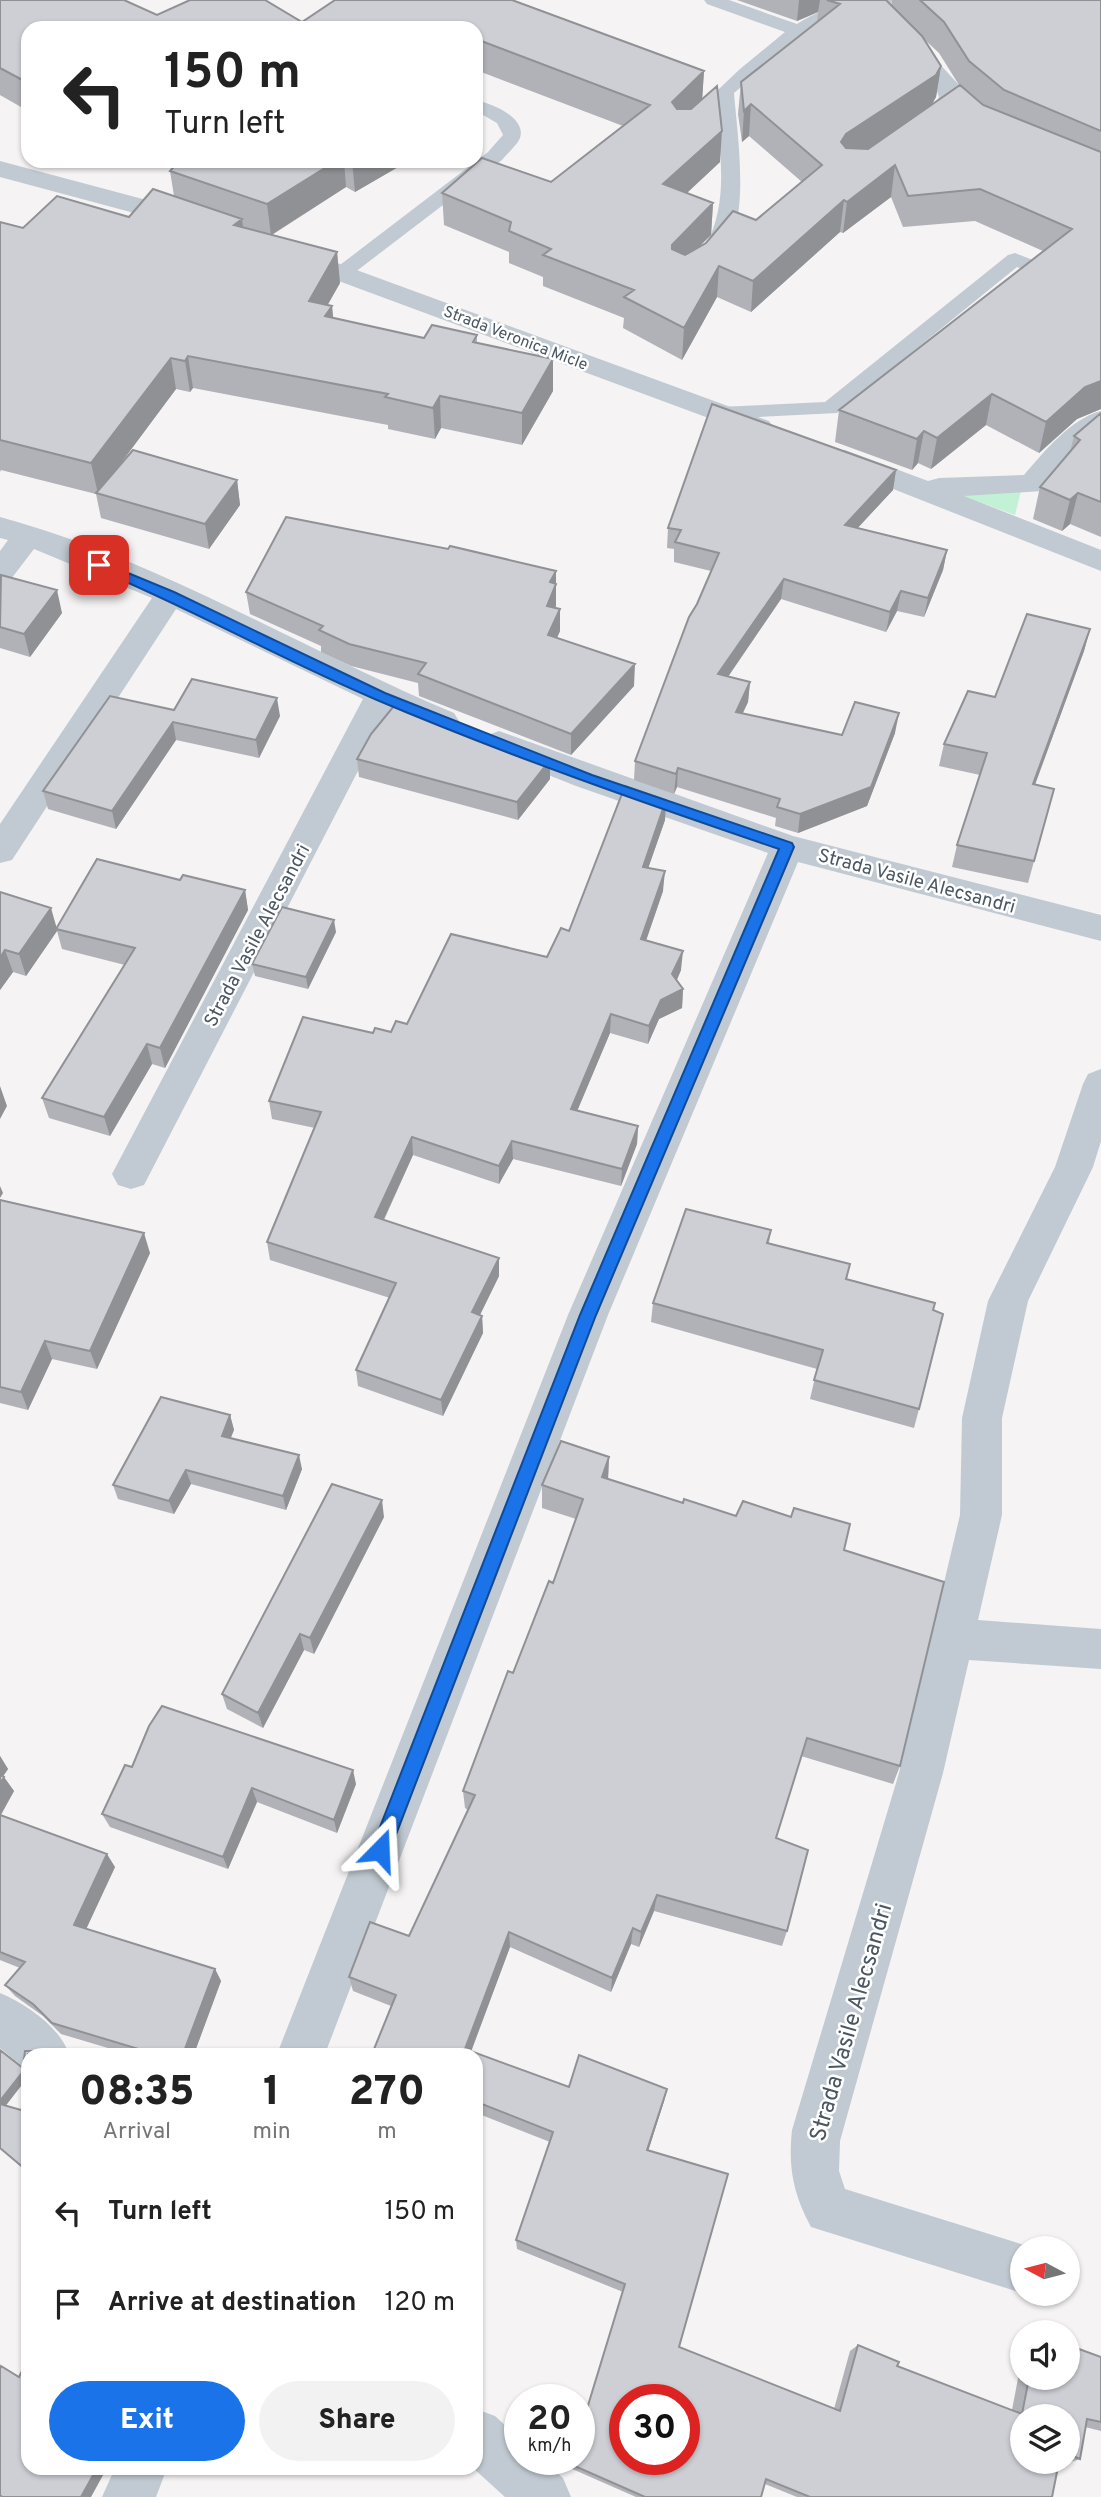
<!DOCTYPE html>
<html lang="en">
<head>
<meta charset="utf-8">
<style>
  body { margin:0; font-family:Overpass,sans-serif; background:#f2f2f2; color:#222; height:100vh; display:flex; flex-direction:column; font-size:26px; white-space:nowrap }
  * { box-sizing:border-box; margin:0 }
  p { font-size:23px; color:#767676 }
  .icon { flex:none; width:38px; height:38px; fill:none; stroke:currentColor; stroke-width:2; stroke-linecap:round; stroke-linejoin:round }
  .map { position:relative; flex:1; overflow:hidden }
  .sheet { position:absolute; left:21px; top:2048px; width:462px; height:427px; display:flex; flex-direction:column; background:#fff; border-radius:21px; box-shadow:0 2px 5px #0004 }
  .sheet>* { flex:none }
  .hud { position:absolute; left:21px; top:21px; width:462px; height:147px; border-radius:21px; box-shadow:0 2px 5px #0004; background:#fff; color:#222; overflow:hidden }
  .needle { width:46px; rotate:277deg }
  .controls { position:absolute; left:1010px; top:2236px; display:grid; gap:14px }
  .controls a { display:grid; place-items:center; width:70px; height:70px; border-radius:50%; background:#fff; box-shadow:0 2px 5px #0004; font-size:35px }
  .speed { position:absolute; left:504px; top:2384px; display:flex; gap:14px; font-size:35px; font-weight:700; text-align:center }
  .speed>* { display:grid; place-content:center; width:91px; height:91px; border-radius:50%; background:#fff; box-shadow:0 2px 5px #0004; line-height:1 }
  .speed small { font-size:18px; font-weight:400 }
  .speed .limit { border:10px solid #d22; background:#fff; color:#111 }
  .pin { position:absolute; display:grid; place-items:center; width:60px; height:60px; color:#fff; margin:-30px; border-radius:14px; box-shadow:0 4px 10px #0006 }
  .me { position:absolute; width:77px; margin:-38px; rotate:21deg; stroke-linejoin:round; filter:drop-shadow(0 0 5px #0008) }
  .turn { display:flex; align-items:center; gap:24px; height:147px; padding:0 28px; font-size:32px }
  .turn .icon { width:91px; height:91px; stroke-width:2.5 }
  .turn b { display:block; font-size:49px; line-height:60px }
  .eta { display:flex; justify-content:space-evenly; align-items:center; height:119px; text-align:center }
  .eta b { font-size:42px; font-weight:800; line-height:49px }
  .cta { display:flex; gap:14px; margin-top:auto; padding:14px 28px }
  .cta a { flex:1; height:80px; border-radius:42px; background:#1a73e8; color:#fff; font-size:28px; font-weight:800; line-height:80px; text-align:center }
  .cta a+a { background:#f2f2f2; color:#222 }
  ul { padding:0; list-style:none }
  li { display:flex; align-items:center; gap:21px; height:91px; padding:0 28px }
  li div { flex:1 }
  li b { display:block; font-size:26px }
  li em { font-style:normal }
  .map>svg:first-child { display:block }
</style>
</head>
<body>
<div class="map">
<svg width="1101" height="2497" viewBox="0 0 1101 2497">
  <rect width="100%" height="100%" fill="#f5f3f3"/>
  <!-- green -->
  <path fill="#c3f1d5" d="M1021,491L1015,515L960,495Z"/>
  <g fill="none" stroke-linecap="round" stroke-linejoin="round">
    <!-- lane -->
    <path fill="#c1cad2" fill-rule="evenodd" d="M704,0H729L797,24C814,13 832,6 852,1L861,6L817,26L796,41L734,93C736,124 755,243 715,253L705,247C729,203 720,158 717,110L698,127H686L683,123L740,69L785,32L707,4Z
      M476,100C490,103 527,117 520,138C517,145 507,154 502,160L350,276H336L333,272L336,268L488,152L503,135L497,123L476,111Z
      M1015,253L1048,266L1051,270L1041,276L1017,267L837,413L719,419L709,413L719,407L825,402L1008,255Z"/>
    <!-- street -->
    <path fill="#c1cad2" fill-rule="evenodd" d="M866,0H893L887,7L960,86L963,97C953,116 935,140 910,134L906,129L933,108L939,97L936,88L865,11L861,6Z
      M0,161L199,214L203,220L199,226L190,228L0,177Z
      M291,246L769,421L773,427L769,433L759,436L749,433L282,260L278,254L282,248Z
      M1101,411V434L1069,460L1042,491L964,496L1101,550V571L835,466L830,459L835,452L845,450L928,481L939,478L1024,475C1044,452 1070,419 1101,411Z
      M0,517C159,560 303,650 454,713L459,721L454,729L443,732L389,711L144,1185L131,1189L118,1185L112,1174L363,699L176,609L12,860L0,863V824L152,598L34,549L11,579L0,582V551L8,540L0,538Z
      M499,731L793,836L1101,915V941L798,862L608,1315L325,2054H277L568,1315L768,853L576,786L488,751L483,743L488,735Z
      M1101,1069V1141L1093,1167L1028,1301L1002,1418V1515L978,1620L1101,1629V1669L969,1660L943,1773L840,2141L839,2171L845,2189L1037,2249H1022V2293L811,2227C793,2194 788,2167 792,2130L899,1773L960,1515L962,1418L988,1301L1055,1167L1083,1084L1088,1074Z
      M0,1993C26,2004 60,2027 69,2054H28V2071L0,2048Z
      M476,2409L495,2416L520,2439V2459H541L563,2478L571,2497H505L473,2468H476Z
      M115,2468H167L156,2497H102Z"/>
  </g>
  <!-- wall -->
  <path fill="#b0b2b7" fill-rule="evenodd" d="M0,0L157,15L302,22L335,0L704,71L702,99L720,162L687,193L713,203L711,235L699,246L756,220L802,182L749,136L742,142L738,114L741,82L817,22L818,12L797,21L737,0H886L891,5L892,0H1101V409L1077,419L1039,453L986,425L931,469L918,463L912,470L835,442L839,410L1043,251L975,221L903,227L891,197L843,233L840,232L751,312L717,297L682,360L623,328L624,318L543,286V277L509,263V252L444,225L442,193L551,182L623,126L476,70V28H28V111L0,95ZM924,39L939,53L959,85L932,104L936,97L941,66Z
    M179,161H405V163L355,192L346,187L272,235L337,252L340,283L327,305L332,306L333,318L424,338L477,335V343L553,391L522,445L441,428L435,439L388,429V425L193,388L190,392L176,389L114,472L237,480L240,505L209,549L101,518L96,494L1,470L0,472V222L23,228L129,217L174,196L170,171Z
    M1101,413V537L1070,524L1062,531L1033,519L1040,487L1070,452L1074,436Z
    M896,470L893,490L857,528L947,550L943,570L924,617L897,611L886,632L781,599L728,677L750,682L748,702L743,713L842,735L895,733L867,806L798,833L775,826L776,818L677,787L674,794L634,780L635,761L711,571L674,562V549L667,548L668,528Z
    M556,571L555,608L560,631L557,638L634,686L571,755L419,696L418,683L351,666L321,652V646L250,614L246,592Z
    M0,576L62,613L30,657L0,648Z
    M1090,629L1084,651L1035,785L1054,789L1028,883L952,867L957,845L980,775L939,766L944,744L995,697Z
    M174,710L280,716L259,758L176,740L116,829L48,809L43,791Z
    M357,759L550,779L518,820L359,777Z
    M666,800L665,820L648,868L663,891L646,941L681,970L677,980L683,989L682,1008L659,1019L648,1044L610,1033L577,1111L638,1126L637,1144L621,1186L513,1159L499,1184L413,1155L384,1220L499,1258V1276L480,1315L482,1316L483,1333L443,1416L358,1386L356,1370L390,1298L270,1260L267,1242L315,1128L272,1119L269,1101L373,1033L391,1032L547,957L569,931Z
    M180,880L245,890L248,910L165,1068L152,1064L110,1136L49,1118L42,1098L125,965L62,949L57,931L26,976L13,972L0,990V892L57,927Z
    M336,932L308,989L255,976L252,964Z
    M0,1200L150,1253L97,1369L52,1359L28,1410L0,1403Z
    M771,1230L769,1243L850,1264L847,1279L933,1310L919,1409L914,1428L810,1399L817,1369L651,1322L653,1303Z
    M230,1415L234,1430L230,1438L302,1469L286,1510L191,1484L174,1514L118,1499L113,1485Z
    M561,1441L609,1457L608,1479L683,1503L684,1499L736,1516L743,1501L791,1517L794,1508L850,1524L844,1550L944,1582L900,1766L893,1784L801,1756L776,1838L808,1850L787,1931L782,1946L654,1911L639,1947L631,1944L611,1992L510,1947L471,2052L569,2087L579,2055L667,2089L664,2101L648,2151L728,2174L679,2347L834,2409L850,2351L858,2345L899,2362L897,2366L1012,2410L1019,2373L1022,2372V2378H1068V2345L1101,2357V2431L1085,2427L1080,2459L1067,2463L1065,2462H1068V2417H1022V2462H1059L1052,2497H797L765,2484L761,2497H636L570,2468L572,2459H579V2435L623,2292L517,2249L516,2240L550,2142L479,2114L476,2121V2054H372L391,2006L353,1991L349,1977L370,1922L409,1936L468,1810L465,1808L463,1791L508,1671L513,1673L549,1581L553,1583L576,1519L542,1508V1485ZM625,2399H684V2459H625Z
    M384,1517L314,1654L304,1650L263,1728L227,1709L222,1694Z
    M0,1756L8,1769L3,1776L14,1791L1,1815L115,1867L86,1929L215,1969L221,1981L194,2054H128L61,2034L43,2016L15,1996L5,1985L20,1968L0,1960Z
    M132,1767L356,1784L337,1833L257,1802L228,1869L110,1827L102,1814Z"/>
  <!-- shaded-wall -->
  <path fill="#909195" d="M799,0H820L818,12L797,21Z
    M941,66L936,97L931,106L843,166L841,142L846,134Z
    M704,71L702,102L670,134L672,102Z
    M751,104L749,136L742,142L744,111Z
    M722,131L720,162L662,216L663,184Z
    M336,161H344L346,187L271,235L267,204Z
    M352,161H405V163L355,192Z
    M895,165L891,197L843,233L847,202Z
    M844,200L840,232L751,312L753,281Z
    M713,203L711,235L670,276L672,245Z
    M242,219L246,251L234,225Z
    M337,252L340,283L312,333L309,301Z
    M719,266L717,297L682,360L684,328Z
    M332,306L335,338L325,316Z
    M188,356L193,388L190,392L185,361Z
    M171,358L176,389L98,494L91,463Z
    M553,359V391L522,445V413Z
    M1101,381V409L1077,419L1039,453L1046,422L1085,387Z
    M992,394L986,425L931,469L937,438Z
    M440,396L441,428L435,439L433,408Z
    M924,431L918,463L912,470L917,439Z
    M896,470L893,490L842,545L845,525Z
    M237,480L240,505L209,549L205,524Z
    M1078,493L1070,524L1062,531L1070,500Z
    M947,550L943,570L924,617L928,598Z
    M556,571V606L547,628V606L550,582Z
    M784,579L781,599L716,694L718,674Z
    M57,590L62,613L30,657L24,634Z
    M901,591L897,611L886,632L890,612Z
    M560,609V631L548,657V635Z
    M1090,629L1084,651L1027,806L1033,784Z
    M635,664L634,686L571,755V734Z
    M750,682L748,702L734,731L736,712Z
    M277,698L280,716L259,758L256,740Z
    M899,713L895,733L867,806L798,833L800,814Z
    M173,722L176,740L116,829L112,811Z
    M550,760V779L518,820L517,802Z
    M678,768L677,787L674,794L676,774Z
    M666,800L665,820L642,886L643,867Z
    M665,871L663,891L640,958L641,939Z
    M245,890L248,910L165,1068L160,1048Z
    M51,908L57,929H56L57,931L26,976L19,954Z
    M334,920L336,932L308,989L306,977Z
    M5,950L13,972L0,990V958Z
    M683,951L681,970L671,993L672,974Z
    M683,989L682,1008L659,1019L648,1044L649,1026L661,1000Z
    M611,1014L610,1033L570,1128L571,1109Z
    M147,1044L152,1064L110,1136L104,1117Z
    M0,1086L7,1106L0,1119Z
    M638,1126L637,1144L621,1186L622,1169Z
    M412,1137L413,1155L377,1234L375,1217Z
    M512,1141L513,1159L499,1184V1166Z
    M0,1186L3,1193L0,1198Z
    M144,1233L150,1253L97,1369L90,1351Z
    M499,1258V1276L473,1329L472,1312Z
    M482,1316L483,1333L443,1416L441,1400Z
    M45,1341L52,1359L28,1410L21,1392Z
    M230,1415L234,1430L226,1450L222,1436Z
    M299,1455L302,1469L286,1510L283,1496Z
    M609,1457L608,1480L602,1477Z
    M186,1470L191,1484L174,1514L169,1501Z
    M382,1500L384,1517L314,1654L310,1638Z
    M300,1634L304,1650L263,1728L258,1713Z
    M0,1756L8,1769L0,1781Z
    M353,1770L356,1784L337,1833L334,1820Z
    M4,1777L14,1791L0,1816V1784Z
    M252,1788L257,1802L228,1869L223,1857Z
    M107,1854L115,1867L82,1938L74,1925Z
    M657,1895L654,1911L639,1947L641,1932Z
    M633,1928L631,1944L611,1992L612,1978Z
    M509,1932L510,1947L470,2054L465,2049Z
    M215,1969L221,1981L194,2054H183Z
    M28,2065V2077L4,2108L0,2105V2101Z
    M667,2089L664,2101L645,2161L647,2150Z
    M477,2102L479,2114L476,2121V2105Z
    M97,2468H107L91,2497H81Z"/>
  <!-- building -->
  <path fill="#cdcfd5" stroke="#909195" stroke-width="2" fill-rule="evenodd" d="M0,0H124L157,15L190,0H265L302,22L335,0H512L704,71L672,102L677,109H691L717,86L722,131L663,184L713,203L672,245V249L685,255L706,243L733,211L756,220L822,165L751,104L744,111L741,82L840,4L827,0H886L922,36L941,66L936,75L846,134L841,142L846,148L868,149L960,85L983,105L1101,152V381L1085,387L1046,422L992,394L937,438L924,431L917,439L839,410L1072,229L980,189L908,196L895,165L847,202L844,200L753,281L719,266L684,328L624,297L634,290L543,255L551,249L509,231L511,222L442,193L482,158L551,182L650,105L476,39V28H28V83L0,68Z
    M920,0H1101V131L1004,90L969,61L944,22Z
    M179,161H336L267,204L170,171Z
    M153,189L242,219L234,225L337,252L309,301L332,306L325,316L424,338L432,325L477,335L473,342L553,359L522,413L440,396L433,408L385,397L388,394L188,356L185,361L171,358L91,463L0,440V222L23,228L57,196L129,217Z
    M712,404L896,470L845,525L947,550L928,598L901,591L890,612L784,579L718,674L750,682L736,712L842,735L855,702L899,713L871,787L800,814L777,807L780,799L678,768L676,774L635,761L689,617L697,604L719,553L675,542L681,530L668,528Z
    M1101,413V502L1078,493L1070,500L1040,487L1080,440L1074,436Z
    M133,450L237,480L205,524L96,493Z
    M286,517L448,549L450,546L556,571L550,582L556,584L547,606L560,609L548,635L635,664L571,734L418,674L426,663L349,644L319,630L323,626L246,592Z
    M1,575L57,590L24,634L0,627Z
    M1027,614L1090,629L1033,784L1054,789L1034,861L957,845L987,753L944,744L968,691L995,697Z
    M192,679L277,698L256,740L173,722L112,811L43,791L110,696L174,710Z
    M398,701L550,760L517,802L357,759L371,734Z
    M625,786L666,800L643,867L665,871L641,939L683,951L672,974L683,989L661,1000L649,1026L611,1014L571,1109L638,1126L622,1169L512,1141L499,1166L412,1137L375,1217L499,1258L472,1312L482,1316L441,1400L356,1370L396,1283L267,1242L321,1112L269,1101L303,1017L373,1033L375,1028L391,1032L396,1021L407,1024L451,934L547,957L561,928L569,931Z
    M97,859L180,880L183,875L245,890L160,1048L147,1044L104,1117L42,1098L135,948L56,929Z
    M0,892L51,908L19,954L5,950L0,958Z
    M282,907L334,920L306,977L252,964Z
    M0,1200L144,1233L90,1351L45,1341L21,1392L0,1387Z
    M686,1209L771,1230L767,1243L850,1264L846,1279L935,1303L933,1310L943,1314L919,1409L814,1380L823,1350L653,1303Z
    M161,1397L230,1415L222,1436L299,1455L283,1496L186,1470L169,1501L113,1485Z
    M561,1441L609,1457L602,1477L683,1503L684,1499L736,1516L743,1501L791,1517L794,1508L850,1524L844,1550L944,1582L900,1766L807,1738L776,1838L808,1850L787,1931L657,1895L641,1932L633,1928L612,1978L509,1932L465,2049L569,2087L579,2055L667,2089L647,2150L728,2174L679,2347L840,2411L858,2345L899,2362L897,2366L1022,2414L1029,2378H1068V2345L1101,2357V2422L1087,2419L1080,2459L1068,2454V2417H1022V2462H1059L1052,2497H810L766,2479L761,2497H645L570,2464L572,2459H579V2435L625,2284L516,2240L553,2132L477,2102L476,2105V2054H372L396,1995L349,1977L370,1922L409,1936L475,1795L463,1791L508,1671L513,1673L549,1581L553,1583L583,1499L542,1485ZM625,2399H684V2459H625Z
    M332,1484L382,1500L310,1638L300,1634L258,1713L222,1694Z
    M162,1706L353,1770L334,1820L252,1788L223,1857L102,1814L125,1765L132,1767L149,1726Z
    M0,1775L4,1777L0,1784Z
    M0,1815L107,1854L74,1925L215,1969L183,2054H155L52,2023L33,2004L5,1985L25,1962L0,1952Z
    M0,2050L23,2068L25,2051H39L36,2054H28V2065L0,2101Z
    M0,2104L28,2112V2162L25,2169L0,2148Z
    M1,2366L19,2377L22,2371L28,2375V2468H97L81,2497H2L0,2495V2369Z"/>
  <!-- route -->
  <path fill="#1a73e8" stroke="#114b97" stroke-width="2" d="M99,561L174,592L385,693L592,775L792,843L794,847L596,1315L390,1850L387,1857L380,1860L373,1857L371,1850L580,1315L779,849C644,803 509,756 377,700C282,660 191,608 94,568L93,565Z"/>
  <g text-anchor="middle" stroke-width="5" stroke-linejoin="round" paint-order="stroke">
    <!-- far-street labels -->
    <g font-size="16" fill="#4a5661" stroke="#fff">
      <text transform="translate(516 337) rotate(21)" y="6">Strada Veronica Micle</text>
    </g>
    <!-- street labels -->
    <g font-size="19" fill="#4a5661" stroke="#fff">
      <text transform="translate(917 880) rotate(15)" y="7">Strada Vasile Alecsandri</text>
      <text transform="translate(256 935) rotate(-62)" y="7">Strada Vasile Alecsandri</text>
    </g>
    <!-- near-street labels -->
    <g font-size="23" fill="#4a5661" stroke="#fff">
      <text transform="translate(850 2022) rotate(-74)" y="8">Strada Vasile Alecsandri</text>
    </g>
  </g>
</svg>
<div class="controls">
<a><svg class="needle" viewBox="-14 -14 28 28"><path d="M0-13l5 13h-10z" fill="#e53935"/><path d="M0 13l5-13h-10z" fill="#767676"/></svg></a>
<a><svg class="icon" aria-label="sound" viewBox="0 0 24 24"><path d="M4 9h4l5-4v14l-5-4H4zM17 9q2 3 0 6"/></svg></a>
<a><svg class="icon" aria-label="layers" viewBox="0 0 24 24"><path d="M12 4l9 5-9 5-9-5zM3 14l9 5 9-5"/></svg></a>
</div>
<div class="speed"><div>20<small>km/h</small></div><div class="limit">30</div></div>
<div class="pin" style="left:99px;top:565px;background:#d93025"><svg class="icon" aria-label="arrive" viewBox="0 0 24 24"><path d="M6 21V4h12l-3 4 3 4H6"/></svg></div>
<svg class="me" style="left:380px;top:1850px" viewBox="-20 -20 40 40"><path d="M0-17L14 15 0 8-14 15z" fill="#1a73e8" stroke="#fff" stroke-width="4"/></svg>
<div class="hud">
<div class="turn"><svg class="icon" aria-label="left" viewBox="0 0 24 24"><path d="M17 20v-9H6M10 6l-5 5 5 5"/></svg><div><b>150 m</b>Turn left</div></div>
</div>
<section class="sheet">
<div class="eta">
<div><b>08:35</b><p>Arrival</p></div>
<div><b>1</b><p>min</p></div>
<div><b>270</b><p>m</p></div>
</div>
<ul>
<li><svg class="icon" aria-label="left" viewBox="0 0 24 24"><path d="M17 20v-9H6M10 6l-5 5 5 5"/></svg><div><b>Turn left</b></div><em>150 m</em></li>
<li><svg class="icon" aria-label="arrive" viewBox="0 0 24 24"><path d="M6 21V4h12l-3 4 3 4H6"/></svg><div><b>Arrive at destination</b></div><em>120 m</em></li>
</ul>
<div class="cta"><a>Exit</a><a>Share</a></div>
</section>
</div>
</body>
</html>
